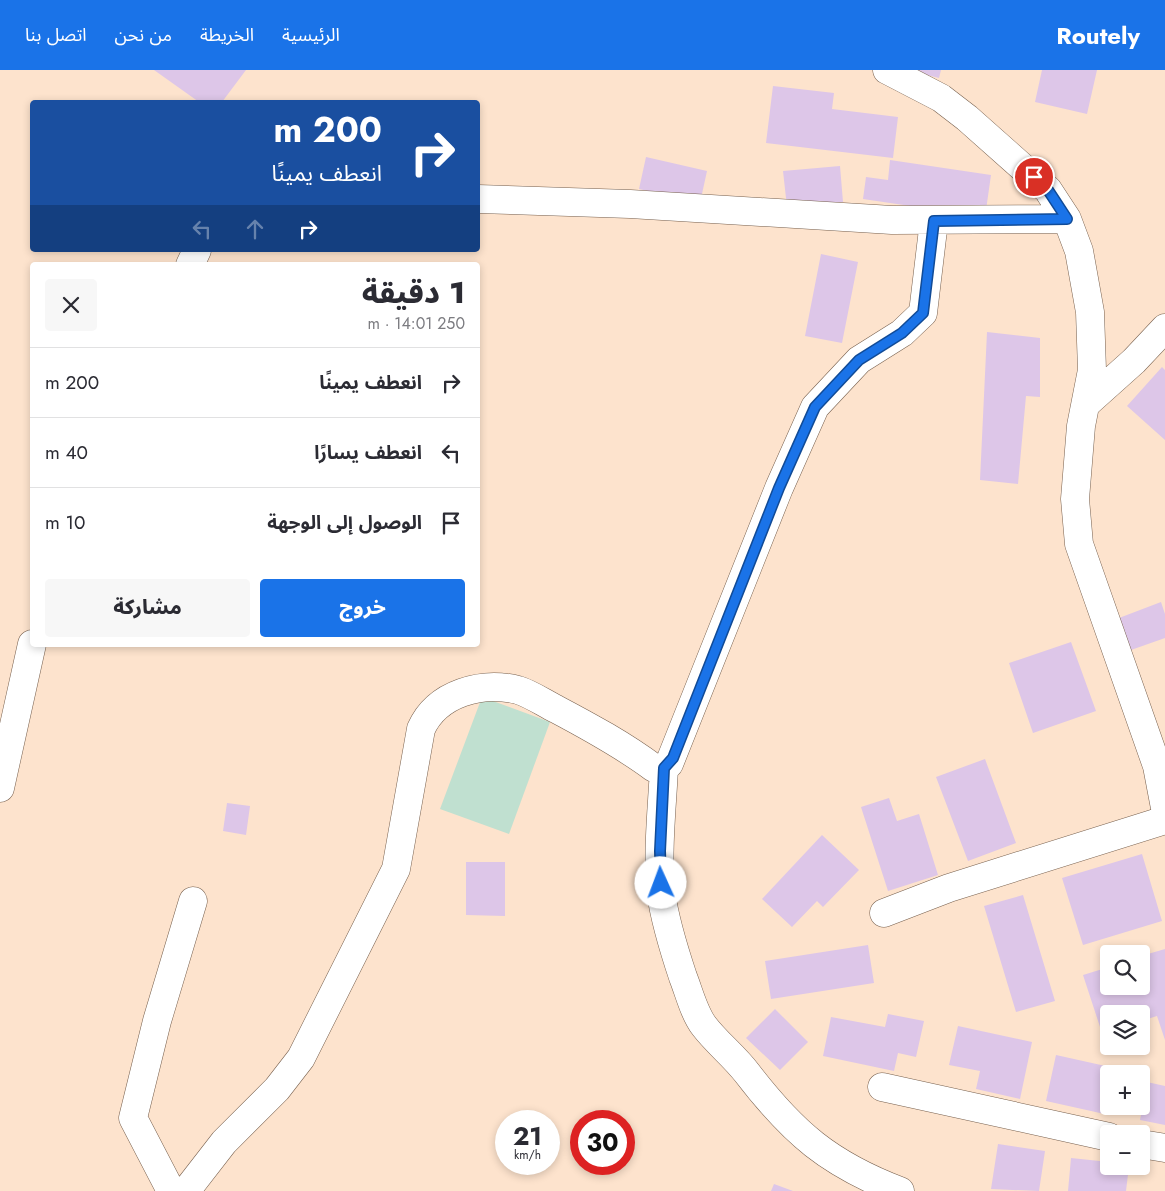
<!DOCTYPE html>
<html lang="ar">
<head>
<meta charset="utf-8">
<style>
  body { margin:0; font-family:Jost,"Noto Sans Arabic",sans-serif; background:#f7f7f7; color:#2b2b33; direction:rtl; height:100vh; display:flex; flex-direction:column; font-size:19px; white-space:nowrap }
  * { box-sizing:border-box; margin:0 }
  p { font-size:16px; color:#7c7c81 }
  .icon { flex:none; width:28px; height:28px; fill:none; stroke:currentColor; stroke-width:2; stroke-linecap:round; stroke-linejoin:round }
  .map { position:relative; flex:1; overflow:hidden; direction:ltr }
  .details { position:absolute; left:30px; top:192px; width:450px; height:385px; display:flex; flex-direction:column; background:#fff; border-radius:5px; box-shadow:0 2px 8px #0003; direction:rtl }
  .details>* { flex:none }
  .hud { position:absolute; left:30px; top:30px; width:450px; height:152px; border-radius:5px; box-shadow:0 2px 8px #0003; direction:rtl; background:#1a4fa0; color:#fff; overflow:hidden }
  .controls { position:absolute; left:1100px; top:875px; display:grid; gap:10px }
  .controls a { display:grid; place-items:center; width:50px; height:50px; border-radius:5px; background:#fff; box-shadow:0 2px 8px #0003; font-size:25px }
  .speed { position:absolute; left:495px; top:1040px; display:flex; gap:10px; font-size:25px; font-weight:700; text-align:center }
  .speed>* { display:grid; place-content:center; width:65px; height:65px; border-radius:50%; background:#fff; box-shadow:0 2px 8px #0003; line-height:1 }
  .speed small { font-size:12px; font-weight:400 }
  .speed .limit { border:8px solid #d22; background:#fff; color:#111 }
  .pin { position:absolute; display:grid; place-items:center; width:42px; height:42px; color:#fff; margin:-21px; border:2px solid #fff; border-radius:50%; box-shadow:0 1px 5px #0007 }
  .me { position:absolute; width:55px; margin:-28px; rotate:358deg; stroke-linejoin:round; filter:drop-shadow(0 0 4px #0008) }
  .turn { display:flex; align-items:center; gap:18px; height:105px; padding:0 15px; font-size:22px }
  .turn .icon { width:65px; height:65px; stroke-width:2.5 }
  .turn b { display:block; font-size:35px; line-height:42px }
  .lanes { display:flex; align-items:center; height:48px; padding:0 15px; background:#0003; justify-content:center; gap:25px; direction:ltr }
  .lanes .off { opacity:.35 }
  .round { display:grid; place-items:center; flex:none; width:52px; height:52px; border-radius:5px; background:#f7f7f7 }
  .overview { display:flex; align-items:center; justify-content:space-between; height:85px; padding:0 15px }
  h1 { font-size:30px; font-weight:800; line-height:38px }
  .button { display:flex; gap:10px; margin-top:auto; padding:10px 15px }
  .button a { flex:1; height:58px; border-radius:5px; background:#1a73e8; color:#fff; font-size:20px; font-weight:800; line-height:58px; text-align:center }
  .button a+a { background:#f7f7f7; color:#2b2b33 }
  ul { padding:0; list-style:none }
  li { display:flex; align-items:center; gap:15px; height:70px; padding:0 15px; border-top:1px solid #e1e1e2 }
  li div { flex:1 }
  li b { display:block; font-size:19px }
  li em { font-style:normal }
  header { display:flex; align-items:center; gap:30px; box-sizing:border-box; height:70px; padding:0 25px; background:#1a73e8; color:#fff }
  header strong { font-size:24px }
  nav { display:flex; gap:28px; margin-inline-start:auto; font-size:18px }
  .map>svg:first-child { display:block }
</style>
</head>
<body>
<header>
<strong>Routely</strong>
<nav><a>الرئيسية</a><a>الخريطة</a><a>من نحن</a><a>اتصل بنا</a></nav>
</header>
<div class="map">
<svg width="1165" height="1121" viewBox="0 0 1165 1121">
  <rect width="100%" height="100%" fill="#fde3cd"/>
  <!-- green -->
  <path fill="#c0e0d0" d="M482,627L550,652L509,764L440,739Z"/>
  <!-- building -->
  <path fill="#ddc6e8" d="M154,0H246L222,32H199Z
    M907,0H941L939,8Z
    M1042,0H1097L1087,44L1035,32Z
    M773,16L834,23L832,39L898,47L893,88L766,73Z
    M646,87L707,101L700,133L639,119Z
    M890,90L991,105L985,147L863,129L866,107L888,110Z
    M840,96L843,132L787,137L783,101Z
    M821,184L858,192L842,273L805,266Z
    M987,262L1040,268V327L1026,326L1018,414L980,410Z
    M1162,297L1165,300V370L1127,336Z
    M1161,532L1165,544V568L1131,580L1119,548Z
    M1071,572L1096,641L1033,663L1009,593Z
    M985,689L1016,773L968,791L936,707Z
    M889,728L897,751L919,744L938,805L888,821L861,737Z
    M227,733L250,736L246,765L223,761Z
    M822,765L859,800L823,837L817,831L792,857L762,829Z
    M1142,784L1162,851L1083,875L1062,808Z
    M466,792H505V846L466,845Z
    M1023,825L1055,931L1016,942L984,836Z
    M868,875L874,913L771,929L765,891Z
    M1165,879V970L1157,946L1141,951V944H1109V961L1102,963L1083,905L1109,897V916H1141V886Z
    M775,939L808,972L780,1000L746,968Z
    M888,944L924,951L916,987L898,983L894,1001L823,986L831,947L885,957Z
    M958,956L1032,972L1020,1029L976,1019L980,1001L949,995Z
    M1056,985L1119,999L1118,1004H1109V1036H1111L1109,1045L1046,1031Z
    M1147,1012L1165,1016V1055L1140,1050Z
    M998,1074L1045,1081L1039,1121L991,1119Z
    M1071,1088L1109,1092V1096H1129L1126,1121H1068Z
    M774,1114L793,1121H771Z"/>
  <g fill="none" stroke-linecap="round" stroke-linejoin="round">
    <defs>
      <path id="minor" d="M887,0L941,28L967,48L1048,120L1067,149L1079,181L1090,242L1092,300L1081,356L1075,429L1079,474L1157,696L1165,738
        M478,129L630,134L892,150L1067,149
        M190,195L197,180
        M1086,334L1134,291L1165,258
        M664,698C662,739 657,781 661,823C665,852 674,880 683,907C689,922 694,943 704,956C717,973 734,986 747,1003C793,1063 829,1094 900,1121
        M0,718L32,574
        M884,843L949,818L1165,750
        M882,1017L1109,1067
        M1141,1074L1165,1078
        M171,1121L133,1048L157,951L193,831
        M186,1121L224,1072L277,1019L301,988L396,799L421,659C437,623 482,611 518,620C531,624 544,633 556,639C590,657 623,675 654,698H664L669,694L779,418L815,337L859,290L902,263L923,243L934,151"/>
    </defs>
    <!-- minor casing -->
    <use href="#minor" stroke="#77604e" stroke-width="29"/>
    <!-- minor -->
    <use href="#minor" stroke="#fff" stroke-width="28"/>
  </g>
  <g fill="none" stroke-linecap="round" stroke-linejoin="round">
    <defs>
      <path id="route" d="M661,813L660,781L664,698L673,688L779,418L815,337L859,290L902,263L923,243L934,151L1067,149L1048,120L1034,107"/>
    </defs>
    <!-- route casing -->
    <use href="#route" stroke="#114b97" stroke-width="12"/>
    <!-- route -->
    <use href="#route" stroke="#1a73e8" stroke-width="9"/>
  </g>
</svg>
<div class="controls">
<a><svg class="icon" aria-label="search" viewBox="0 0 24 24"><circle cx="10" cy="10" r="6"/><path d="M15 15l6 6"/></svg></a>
<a><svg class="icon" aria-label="layers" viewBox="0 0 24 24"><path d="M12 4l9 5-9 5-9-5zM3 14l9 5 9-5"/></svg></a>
<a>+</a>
<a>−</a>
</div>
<div class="speed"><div>21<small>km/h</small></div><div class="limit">30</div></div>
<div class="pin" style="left:1034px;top:107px;background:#d93025"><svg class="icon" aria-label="arrive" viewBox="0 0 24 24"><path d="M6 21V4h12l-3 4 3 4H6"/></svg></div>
<svg class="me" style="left:661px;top:813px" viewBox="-20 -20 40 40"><circle r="19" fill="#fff"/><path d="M0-13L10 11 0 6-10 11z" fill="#1a73e8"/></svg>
<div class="hud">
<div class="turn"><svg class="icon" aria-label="right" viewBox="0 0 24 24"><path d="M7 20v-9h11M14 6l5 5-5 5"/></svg><div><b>200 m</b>انعطف يمينًا</div></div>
<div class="lanes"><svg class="icon off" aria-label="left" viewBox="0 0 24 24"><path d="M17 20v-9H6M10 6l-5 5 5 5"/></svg><svg class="icon off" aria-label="ahead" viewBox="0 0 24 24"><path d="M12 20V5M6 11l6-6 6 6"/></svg><svg class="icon" aria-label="right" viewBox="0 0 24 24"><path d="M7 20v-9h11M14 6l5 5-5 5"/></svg></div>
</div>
<section class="details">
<div class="overview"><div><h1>1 دقيقة</h1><p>250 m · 14:01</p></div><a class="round"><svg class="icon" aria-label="close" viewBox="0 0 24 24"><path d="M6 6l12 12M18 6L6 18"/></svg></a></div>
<ul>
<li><svg class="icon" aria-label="right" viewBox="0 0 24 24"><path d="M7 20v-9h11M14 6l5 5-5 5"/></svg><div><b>انعطف يمينًا</b></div><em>200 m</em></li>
<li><svg class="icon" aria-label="left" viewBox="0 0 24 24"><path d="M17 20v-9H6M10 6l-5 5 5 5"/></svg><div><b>انعطف يسارًا</b></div><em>40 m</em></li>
<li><svg class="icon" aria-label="arrive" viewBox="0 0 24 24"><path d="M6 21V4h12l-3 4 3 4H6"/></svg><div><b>الوصول إلى الوجهة</b></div><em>10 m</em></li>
</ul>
<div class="button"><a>خروج</a><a>مشاركة</a></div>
</section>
</div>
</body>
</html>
